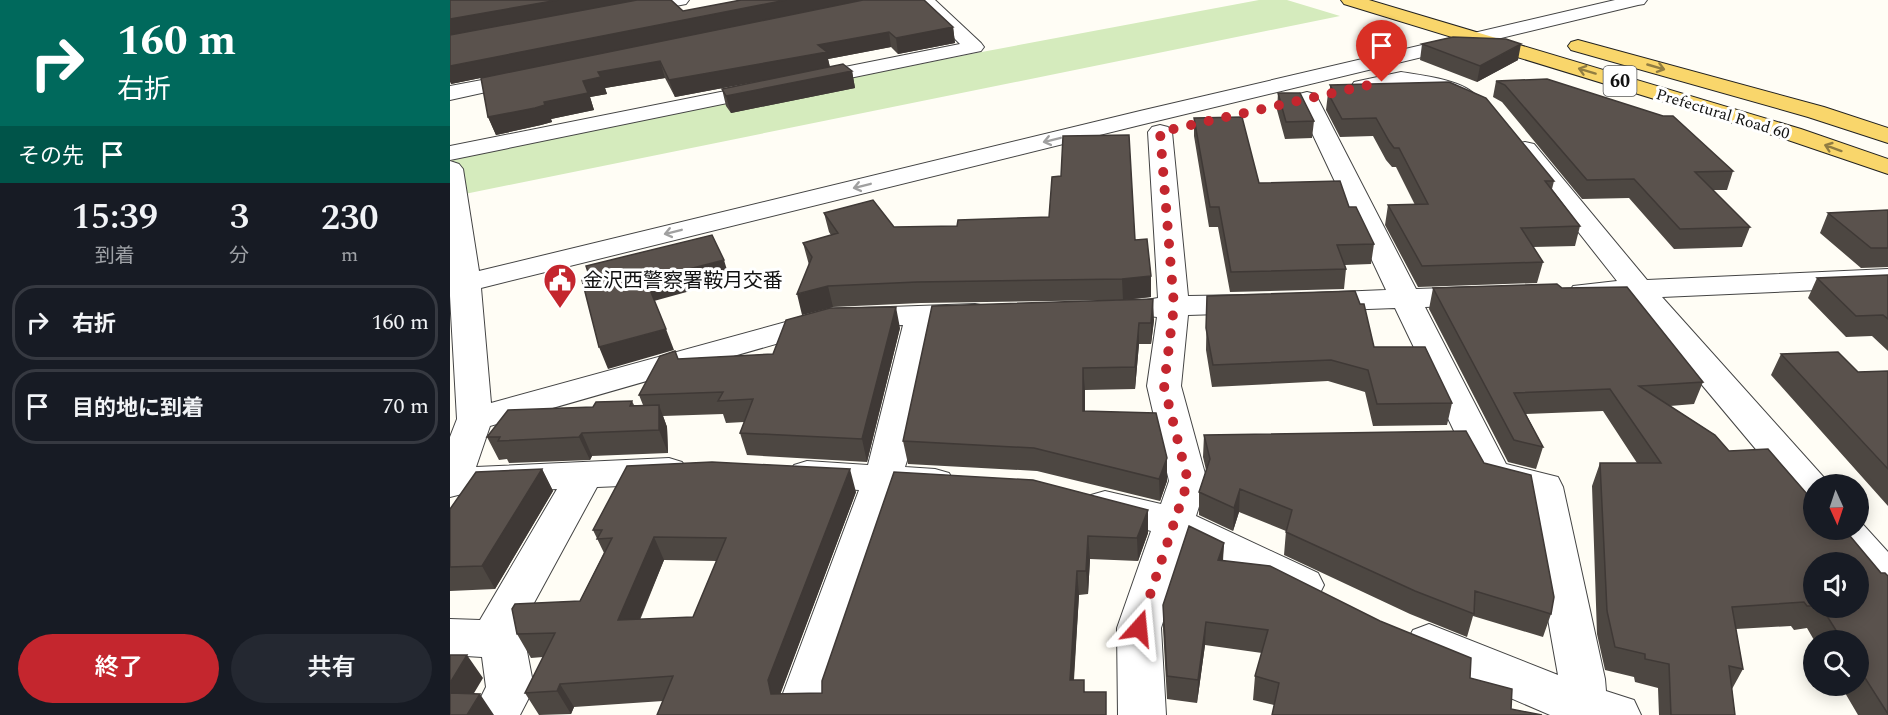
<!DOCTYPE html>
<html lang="ja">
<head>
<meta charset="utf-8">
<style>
  body { margin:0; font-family:Spectral,"Noto Sans JP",serif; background:#242831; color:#f1f3f6; height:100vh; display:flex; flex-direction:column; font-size:22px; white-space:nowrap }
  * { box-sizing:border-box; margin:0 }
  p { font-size:20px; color:#9ea1a6 }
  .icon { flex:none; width:33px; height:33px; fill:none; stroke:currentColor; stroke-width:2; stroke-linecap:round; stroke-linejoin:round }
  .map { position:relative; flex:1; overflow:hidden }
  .panel { display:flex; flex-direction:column; background:#171b24; width:450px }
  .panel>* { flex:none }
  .top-card { background:#00695c; color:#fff; overflow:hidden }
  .needle { width:39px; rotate:177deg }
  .fabs { position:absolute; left:1353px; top:474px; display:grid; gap:12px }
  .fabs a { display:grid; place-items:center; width:66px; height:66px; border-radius:50%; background:#171b24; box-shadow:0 3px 15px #0003; font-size:30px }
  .pin { position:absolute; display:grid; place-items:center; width:51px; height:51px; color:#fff; margin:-62px -26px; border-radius:50% 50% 50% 0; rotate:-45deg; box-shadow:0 0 6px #0007 }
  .pin .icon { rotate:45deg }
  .me { position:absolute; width:66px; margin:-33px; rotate:18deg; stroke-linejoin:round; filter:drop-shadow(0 0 4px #0008) }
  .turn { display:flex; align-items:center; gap:21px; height:126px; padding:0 18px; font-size:27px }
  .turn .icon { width:78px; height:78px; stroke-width:2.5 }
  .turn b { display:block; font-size:42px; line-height:51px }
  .then { display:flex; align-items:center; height:57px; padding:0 18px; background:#0003; gap:12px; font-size:22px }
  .eta { display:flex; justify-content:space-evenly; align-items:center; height:102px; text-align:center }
  .eta b { font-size:36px; font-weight:600; line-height:42px }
  .cta { display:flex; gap:12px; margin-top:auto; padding:12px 18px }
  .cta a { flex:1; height:69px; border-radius:36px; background:#c4262e; color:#fff; font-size:24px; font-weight:600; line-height:69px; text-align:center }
  .cta a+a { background:#242831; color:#f1f3f6 }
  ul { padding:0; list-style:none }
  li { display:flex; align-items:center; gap:18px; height:75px; margin:0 12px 9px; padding:0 6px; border:3px solid #363941; border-radius:24px }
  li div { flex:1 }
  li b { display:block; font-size:22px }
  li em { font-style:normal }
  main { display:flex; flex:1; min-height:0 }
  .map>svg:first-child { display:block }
</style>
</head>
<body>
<main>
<section class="panel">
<div class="top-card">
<div class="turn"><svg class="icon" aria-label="right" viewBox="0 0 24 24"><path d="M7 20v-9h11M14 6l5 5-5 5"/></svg><div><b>160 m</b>右折</div></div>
<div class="then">その先<svg class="icon" aria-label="arrive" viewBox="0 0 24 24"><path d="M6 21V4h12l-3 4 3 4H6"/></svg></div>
</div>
<div class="eta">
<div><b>15:39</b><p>到着</p></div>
<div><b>3</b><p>分</p></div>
<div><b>230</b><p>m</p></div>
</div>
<ul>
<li><svg class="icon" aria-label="right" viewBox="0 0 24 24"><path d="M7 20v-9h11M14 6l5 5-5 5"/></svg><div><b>右折</b></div><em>160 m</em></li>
<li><svg class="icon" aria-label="arrive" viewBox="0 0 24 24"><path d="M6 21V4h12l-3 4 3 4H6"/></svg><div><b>目的地に到着</b></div><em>70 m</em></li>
</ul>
<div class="cta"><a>終了</a><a>共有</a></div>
</section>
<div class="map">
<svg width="1438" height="715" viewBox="0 0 1438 715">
  <rect width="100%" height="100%" fill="#fffdf5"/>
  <!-- green -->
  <path fill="#d5ebbd" d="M809,0H837L890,16L0,197V159L521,54Z"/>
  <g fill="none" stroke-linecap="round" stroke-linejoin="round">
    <defs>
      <path id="minor" d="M202,0H239L236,4L179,15L173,14L170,10L173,6Z
        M466,0H485L531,43L534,47L531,51L0,160V146L510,44Z
        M1165,0H1197L1194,4L1188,5L690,125L31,288L41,403L383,309L525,304L536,306L541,313L536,320L525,322L485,324L460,451L455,467L485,469L499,473L504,482L499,491L485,495L447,493L377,704L378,715H330L329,704L409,490L357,487L344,483L338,474L344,465L357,461L418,465L453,325L385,327L40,426L26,467L219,458L232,462L238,471L232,480L219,484L147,487L72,625L84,688L70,715H22L36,687L32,657L0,655V619L30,620L107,489L12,494L0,497V437L7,419L0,296V161L9,164L13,169L29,271L690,111Z
        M75,72L82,74L86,78L82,82L0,100V86Z
        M951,72C970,75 1015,80 1027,97L1024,102C1002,107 975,84 951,84C935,85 920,96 904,92L901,87L904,82Z
        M857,92L865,94L868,99L966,289L1026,287L1037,290L1041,296L1037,302L1026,305L975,307L1056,464L1108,477L1113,487L1155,679L1156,691L1184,700L1191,715H1100L963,656L956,643L963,630L979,624L1108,675L1076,496L1029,483L945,308L864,311L853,309L849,302L853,295L864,293L936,290L846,99L849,94Z
        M710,125L718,127L722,132L738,296L801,295L812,297L816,304L812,311L801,313L738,315L731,386L757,481L746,516L868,573L874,585L868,597L853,602L838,597L737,546L711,628L716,715H668L667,628L701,531L641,515L635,505L641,495L655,491L711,504L719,481L697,386L707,317L691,315L687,308L691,301L708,298L698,132L702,127Z
        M1075,142L1084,144L1197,280L1438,269V287L1212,297L1378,482L1379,484H1364V506L1350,502L1180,299L1134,301L1123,298L1119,292L1123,286L1167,281L1063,149L1066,144Z
        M1408,519L1438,552V597C1421,592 1408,582 1408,562H1399L1376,530H1408Z"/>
      <path id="major" d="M891,0H919L1351,129L1438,159V174L1335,139L894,4Z
        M1128,40L1374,107L1438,128V143L1358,117L1121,50L1118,46L1121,42Z"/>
    </defs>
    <!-- minor casing -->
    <use href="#minor" stroke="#444" stroke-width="2"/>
    <!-- major casing -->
    <use href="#major" stroke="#222" stroke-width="2"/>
    <!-- minor -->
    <use href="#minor" fill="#fff" fill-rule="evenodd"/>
    <!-- major -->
    <use href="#major" fill="#f9d66b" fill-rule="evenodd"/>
  </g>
  <!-- wall -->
  <path fill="#4d4742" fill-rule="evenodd" d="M0,0H221L233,11L291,0H474L503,27L505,43L448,54L441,47L378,59L380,67L393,64L402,71L405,88L281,113L276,106L272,89L316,80L225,97L215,78L155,88L157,94L140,97L144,110L101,119L102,122L91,125L46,135L38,117L31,78L408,1L1,84Z
    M972,44L1068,60L1027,82L970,60Z
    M1046,81L1283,171L1277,190H1263L1300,227L1292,247L1224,249L1179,198L1132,199L1052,102L1043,97Z
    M880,85L1104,181L1102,189L1130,226L1125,246L1083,247L1093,262L1087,283L968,287L935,225L938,205H965L946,167H942L936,160L923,136L890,137L876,110L878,93L880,92Z
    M828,93L864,121L862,138L835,139L827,110Z
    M744,118L809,183L899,207L924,244L921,264L895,265L896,269L894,289L780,292L768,227H759L744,136Z
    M1438,210V267L1411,268L1370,233L1378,213Z
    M374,213L444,227L685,240L701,297L674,300L704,320L701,344H689L685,389L635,390V411L717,481L710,501L587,471L458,464L453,441L670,300L471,303L383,307L352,315L359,265L353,243L381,235L379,232Z
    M1438,275V351L1422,336L1396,337L1358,298L1367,278Z
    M1107,284L1112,288L1177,287L1253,382L1244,404L1220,406L1265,435L1279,451L1318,449L1364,502V530H1395L1431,573H1435L1438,576V715H1408L1391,686H1408V640H1364L1357,628L1344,630L1341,626L1286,629L1293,669L1282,689L1285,715H1209L1208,688L1185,682L1184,677L1155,670L1147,634L1142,486L1150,463H1187L1153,411L1076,414L1093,447L1086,469L1058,462L979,309L983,288ZM1364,562H1408V608H1364Z
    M757,296L924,347L1002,403L997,425L923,426L915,392L878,381L762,387L756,350Z
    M450,328L417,462L297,455L290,433L294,422L276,423L273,414L213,416L217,427L218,453L142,456L140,460L59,463L57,459L49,460L37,437L143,407L182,401L184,405H193L189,395L228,359L323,354Z
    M1331,354L1408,372L1438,371V506L1321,375Z
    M754,435L1101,614L1093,637L1023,616L1017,637L960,614L834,555L836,531L789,512L783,531L749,515V492L756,470L753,457Z
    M92,469L103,491L45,589L0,591V509Z
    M444,472L698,533L688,561L640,559L638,594L629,595L624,680L635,692L213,701L124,707L121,714L89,715L75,693L93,657L81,658L67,634L130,601L154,553L143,530L406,492L330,694L372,693ZM214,560L267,561L243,617L190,620Z
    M774,543L773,561L930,621L824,705L803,700L805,676L812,653L755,645L747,703L717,699L713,628V605Z"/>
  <!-- shaded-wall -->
  <path fill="#3f3936" d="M108,0H195L0,36V19Z
    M336,0H413L1,84L0,82V66Z
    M503,27L505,43L448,54L446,38Z
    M439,32L441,47L378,59L380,68L225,97L219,80L368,45Z
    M1071,44L1068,60L1027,82L1030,66Z
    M210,61L215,78L155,88L157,94L140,97L144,110L101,119L102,122L91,125L46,135L38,117L94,102L148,72Z
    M402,71L405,88L281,113L276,96Z
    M274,260L280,280L204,301L196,280Z
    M701,276V297L673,300L672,279Z
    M378,286L383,307L352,315L347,294Z
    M703,299L704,320L701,344V323Z
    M446,307L450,328L417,462L412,439Z
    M689,323V344L685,389V367Z
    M216,329L224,350L158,369L149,347Z
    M633,368L635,390V433L633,411Z
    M209,405L217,427L218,453L209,430Z
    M132,433L142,456L140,460L129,437Z
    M717,458V481L710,501L709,479Z
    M92,469L103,491L45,589L32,566Z
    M400,469L406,492L327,703L321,694L318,680Z
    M790,489L789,512L783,531L784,508Z
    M698,510V533L688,561L687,538Z
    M638,536L640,559L638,594L636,571Z
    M204,537L214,560L179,644L168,620Z
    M774,543L772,566L768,560Z
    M627,571L629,595L622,703L620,680Z
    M756,622L755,645L747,703L748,680Z
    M17,655L33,678L11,715L0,701V683Z
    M110,684L124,707L121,714L107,691Z
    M30,694L44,715H17Z"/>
  <!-- building -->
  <path fill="#5a524d" stroke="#3f3936" stroke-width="1.5" fill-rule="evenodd" d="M0,0H108L0,19Z
    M187,0H221L233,11L291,0H336L0,66V35Z
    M413,0H474L503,27L446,38L439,32L368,45L377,52L219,80L210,61L148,72L151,77L133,81L138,93L94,102L95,105L85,108L38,117L31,78Z
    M1003,37L1056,39L1071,44L1030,66L972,44Z
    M393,64L402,71L276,96L272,89Z
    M1097,79L1213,116H1223L1283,171L1245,172L1300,227L1230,229L1184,179L1137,180L1055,85L1046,81Z
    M999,82L1036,98L1104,181H1095L1130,226L1071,228L1093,262L972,266L938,205L978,204L949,148H944L939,141L926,118L892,119L878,93L884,92L880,85Z
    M828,93H850L864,121L836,122Z
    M792,117L809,183L890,181L899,207H906L924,244L887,245L896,269L781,272L769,207H760L744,118Z
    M679,135L685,240L697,239L701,276L672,279L467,282L378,286L347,294L362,257L353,243L388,233L374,213L423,200L444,227L507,226L508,220L599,217L602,177L611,176L613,136Z
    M1438,210V248H1421L1378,213Z
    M262,235L274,260L196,280L216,329L149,347L132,280L140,278L136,266Z
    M1438,275V319L1433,315L1406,316L1367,278Z
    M1107,284L1112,288L1177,287L1253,382L1189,386L1265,435L1279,451L1318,449L1364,502V530H1395L1431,573H1435L1438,576V714L1408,667V640H1392L1372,608H1408V562H1364V606H1357L1354,602L1282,607L1293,669L1279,666L1285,715H1221L1219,664L1195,659V654L1165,647L1157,611L1150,463H1211L1160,389L1064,393L1093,447L1064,440L983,288Z
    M905,291L910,304H914L924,347H975L1002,403L927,404L918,370L881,360L763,365L756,328L757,296Z
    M703,299L701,323H689L685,367L633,368V411L706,413L717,458L709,479L584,448L453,441L482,306Z
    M446,307L412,439L290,433L303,399L268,401L273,392L189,395L210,356L225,351L228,359L323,354L336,320L380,308Z
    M1388,352L1408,372L1438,371V469L1331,354Z
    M182,401L180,406L209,405V430L132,433L129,437L48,441L50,437H37L58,410L143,407L146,402Z
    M1016,431L1034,463L1081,475L1104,597L1101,614L1025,591L1024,614L965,591L836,532L842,510L790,489L784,508L749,492L760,459L754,435Z
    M262,462L400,469L318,680L321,694L372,693V681L444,472L583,480L698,510L687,538L638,536L636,571H627L620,680H634V692H656V715H207L223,676L110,684L107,691L75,693L105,633L67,634L62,609L65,604L130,601L162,538L147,539L152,530H143L177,466ZM204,537L276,538L243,617L168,620Z
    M92,469L32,566L0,567V509L26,472Z
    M739,526L774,543L768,560L820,566L930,621L1021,658L1020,678L1062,689L1061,709L1092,715H822L829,683L805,676L818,630L756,622L748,680L717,676L713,605Z
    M0,655H17L0,683Z
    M0,693L30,694L17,715H0Z"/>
  <!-- one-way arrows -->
  <defs><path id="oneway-shaft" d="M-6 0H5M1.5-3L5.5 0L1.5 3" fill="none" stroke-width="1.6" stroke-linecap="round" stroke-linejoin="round" transform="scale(1.5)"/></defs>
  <g stroke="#917d42">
    <use href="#oneway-shaft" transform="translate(1206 67) rotate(16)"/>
    <use href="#oneway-shaft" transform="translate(1137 71) rotate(-163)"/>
    <use href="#oneway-shaft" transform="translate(1383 148) rotate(-160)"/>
  </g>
  <g stroke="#a0a0a0">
    <use href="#oneway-shaft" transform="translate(602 140) rotate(166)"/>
    <use href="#oneway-shaft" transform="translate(412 186) rotate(166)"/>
    <use href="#oneway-shaft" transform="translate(223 232) rotate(166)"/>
  </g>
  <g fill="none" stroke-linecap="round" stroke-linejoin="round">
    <!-- route -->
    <path stroke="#c4262e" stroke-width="10" stroke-dasharray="0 18" d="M689,628L738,481L714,386L724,306L710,132L932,82"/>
  </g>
  <!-- icons -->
  <defs>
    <symbol id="civic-pin" viewBox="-11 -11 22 30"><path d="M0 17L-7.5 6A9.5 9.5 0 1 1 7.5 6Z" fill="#c4262e" stroke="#fff"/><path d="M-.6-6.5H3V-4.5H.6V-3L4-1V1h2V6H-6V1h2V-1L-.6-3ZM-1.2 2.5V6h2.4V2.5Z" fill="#fff"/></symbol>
  </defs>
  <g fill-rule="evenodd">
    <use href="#civic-pin" x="91" y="261" width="38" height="52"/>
  </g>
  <g text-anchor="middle" stroke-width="6" stroke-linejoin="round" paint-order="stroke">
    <!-- far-street labels -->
    <g font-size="16" fill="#111" stroke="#fff">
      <text transform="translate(1273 113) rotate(17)" y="6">Prefectural Road 60</text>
    </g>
    <!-- shield labels -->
    <rect fill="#fff" stroke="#585858" stroke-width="1.5" x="1153.5" y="66" width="33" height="30" rx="4.5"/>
    <g font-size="18" font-weight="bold" fill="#111">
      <text x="1170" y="87">60</text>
    </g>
    <!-- poi labels -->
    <g font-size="20" fill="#111" stroke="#fff" text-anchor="start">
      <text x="133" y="287">金沢西警察署鞍月交番</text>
    </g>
  </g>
</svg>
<div class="fabs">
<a><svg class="needle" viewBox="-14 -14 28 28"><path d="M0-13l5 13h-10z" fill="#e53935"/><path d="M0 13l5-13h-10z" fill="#9ea1a6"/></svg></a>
<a><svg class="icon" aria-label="sound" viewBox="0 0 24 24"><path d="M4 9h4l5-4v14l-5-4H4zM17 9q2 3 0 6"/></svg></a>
<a><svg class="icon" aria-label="search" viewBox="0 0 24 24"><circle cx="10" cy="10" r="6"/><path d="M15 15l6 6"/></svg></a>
</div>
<div class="pin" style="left:932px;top:82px;background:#d93025"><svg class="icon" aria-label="arrive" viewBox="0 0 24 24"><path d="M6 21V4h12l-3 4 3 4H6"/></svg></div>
<svg class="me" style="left:689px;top:628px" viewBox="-20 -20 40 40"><path d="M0-17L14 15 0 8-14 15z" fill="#c4262e" stroke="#fff" stroke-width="4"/></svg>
</div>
</main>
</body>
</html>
